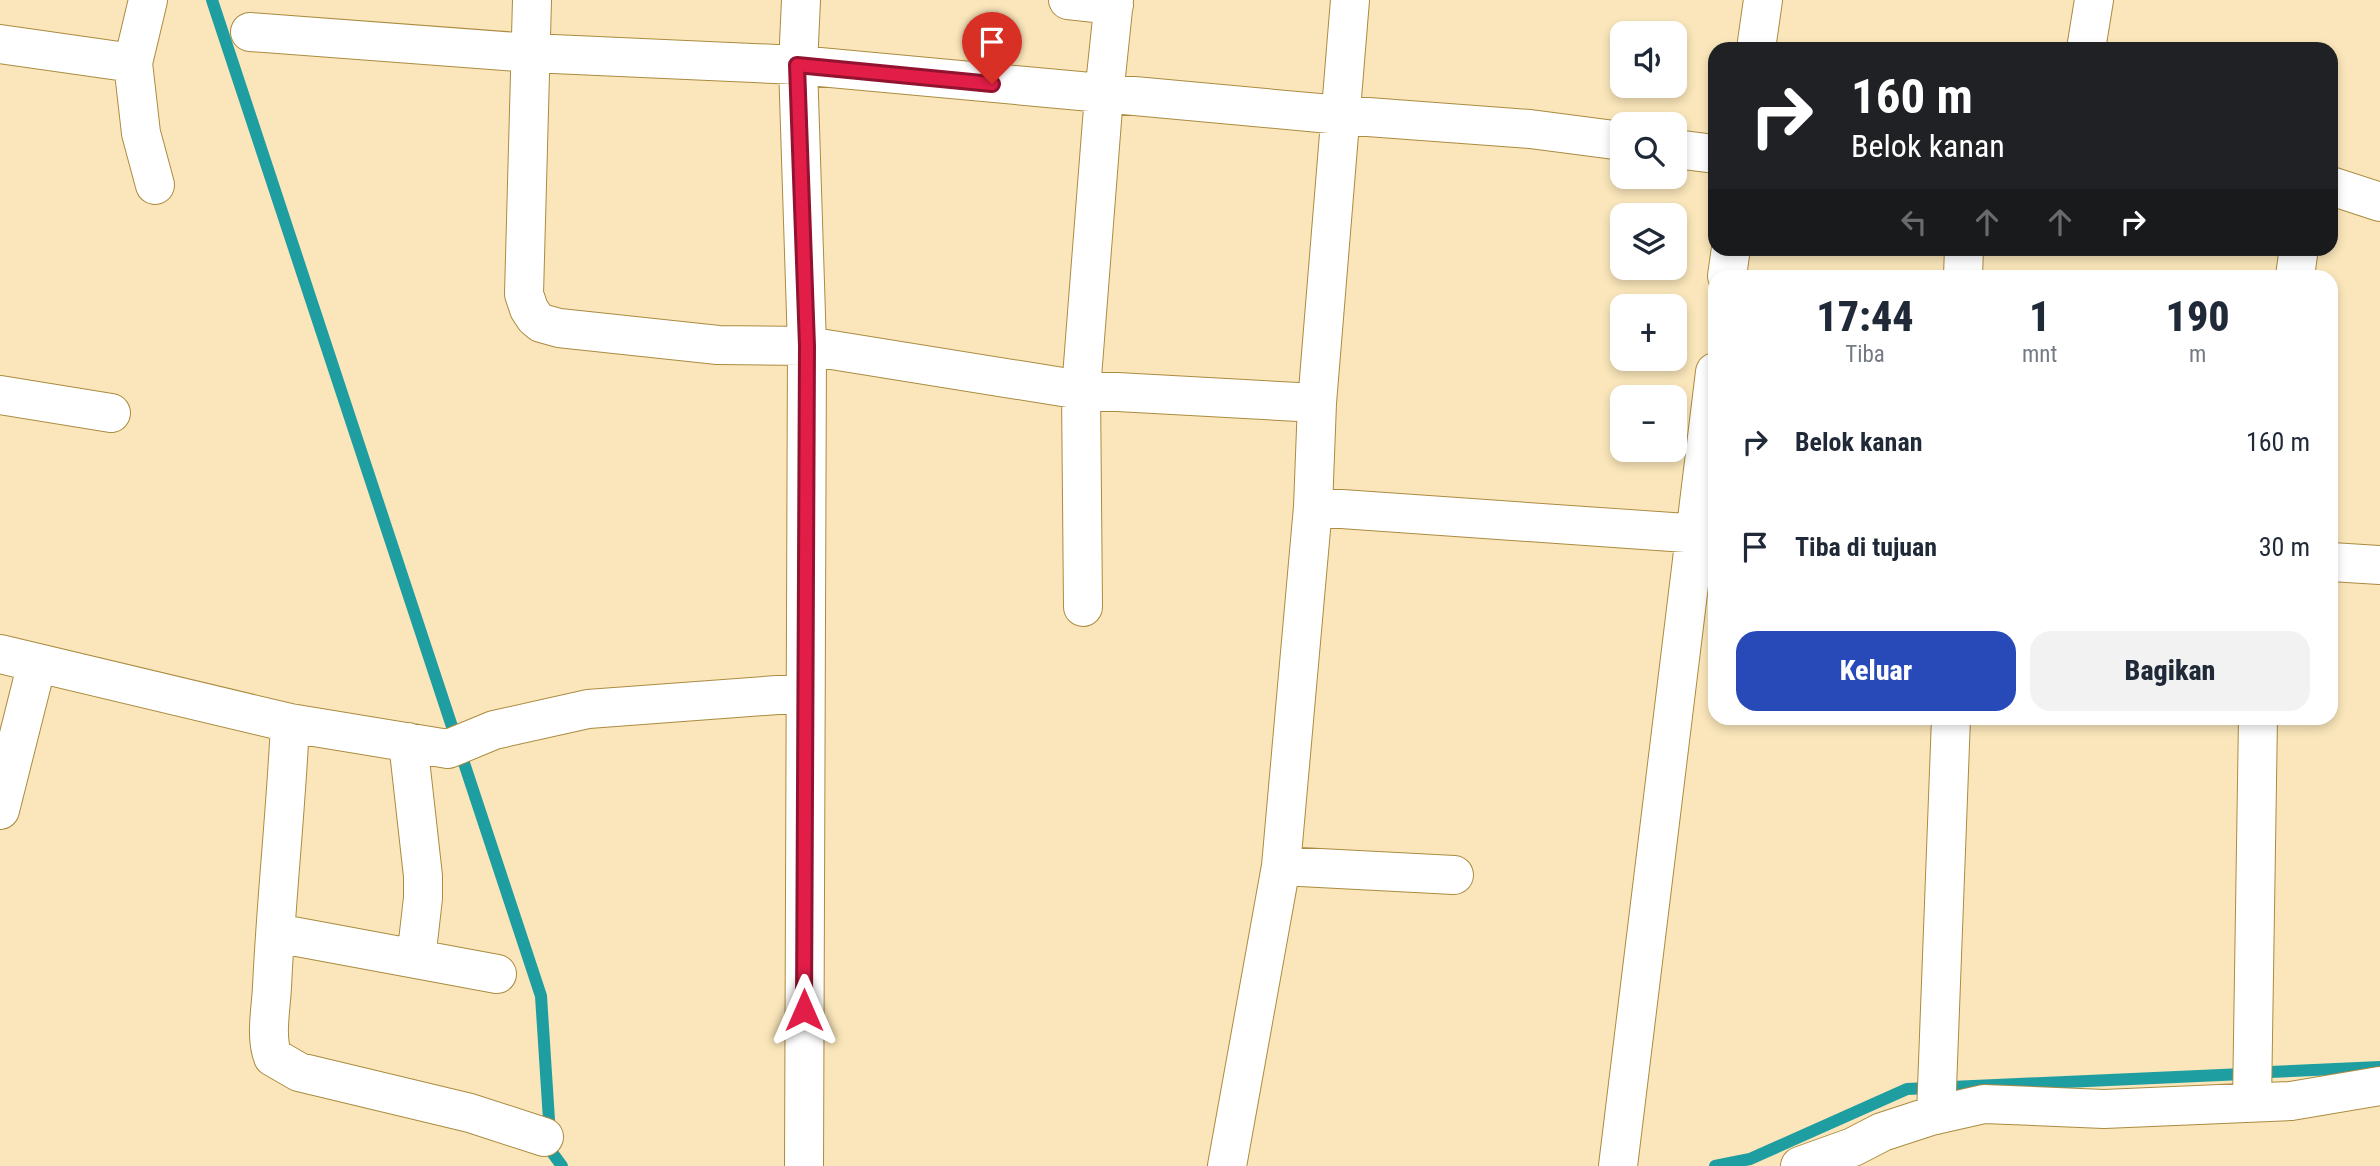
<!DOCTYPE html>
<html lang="id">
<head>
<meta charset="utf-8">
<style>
  body { margin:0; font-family:"Roboto Condensed",sans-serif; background:#f2f2f3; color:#1f2937; height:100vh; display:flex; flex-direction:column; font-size:26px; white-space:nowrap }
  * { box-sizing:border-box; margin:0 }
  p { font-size:23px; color:#747a83 }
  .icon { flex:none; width:38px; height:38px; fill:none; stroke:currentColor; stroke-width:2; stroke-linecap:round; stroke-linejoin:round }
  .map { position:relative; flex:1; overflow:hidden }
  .panel { position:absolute; left:1708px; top:270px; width:630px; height:455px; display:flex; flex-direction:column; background:#fff; border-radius:21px; box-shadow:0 4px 10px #0003 }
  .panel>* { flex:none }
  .top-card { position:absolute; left:1708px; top:42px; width:630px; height:214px; border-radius:21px; box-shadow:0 4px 10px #0003; background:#202124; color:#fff; overflow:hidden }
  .buttons { position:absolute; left:1610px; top:21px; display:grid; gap:14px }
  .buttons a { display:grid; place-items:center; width:77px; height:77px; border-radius:14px; background:#fff; box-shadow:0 4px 10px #0003; font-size:35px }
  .pin { position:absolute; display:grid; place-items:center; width:60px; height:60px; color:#fff; margin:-72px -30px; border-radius:50% 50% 50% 0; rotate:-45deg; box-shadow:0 0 7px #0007 }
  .pin .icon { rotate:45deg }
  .me { position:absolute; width:77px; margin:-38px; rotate:0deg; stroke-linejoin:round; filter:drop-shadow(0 0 5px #0008) }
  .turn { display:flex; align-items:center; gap:24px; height:147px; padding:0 28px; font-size:32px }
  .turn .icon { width:91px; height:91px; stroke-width:2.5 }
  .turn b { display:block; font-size:49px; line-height:60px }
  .lanes { display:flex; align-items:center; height:66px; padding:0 28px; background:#0003; justify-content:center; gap:35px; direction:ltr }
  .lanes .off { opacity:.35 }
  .eta { display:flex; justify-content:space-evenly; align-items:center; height:119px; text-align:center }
  .eta b { font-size:42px; font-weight:800; line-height:49px }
  .primary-button { display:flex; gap:14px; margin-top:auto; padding:14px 28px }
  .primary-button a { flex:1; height:80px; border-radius:21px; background:#284ab9; color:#fff; font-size:28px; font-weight:800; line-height:80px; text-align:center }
  .primary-button a+a { background:#f2f2f3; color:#1f2937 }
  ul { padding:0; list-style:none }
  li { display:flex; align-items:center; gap:21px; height:105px; padding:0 28px }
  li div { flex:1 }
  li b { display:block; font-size:26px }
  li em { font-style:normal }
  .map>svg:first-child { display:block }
</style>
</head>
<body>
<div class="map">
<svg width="2380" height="1166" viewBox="0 0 2380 1166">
  <rect width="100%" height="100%" fill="#fae6ba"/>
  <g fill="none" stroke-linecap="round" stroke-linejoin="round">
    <!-- stream -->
    <path stroke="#1e9ea1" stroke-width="12" d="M212,0L541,996L551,1151L562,1166
      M2269,1072L2380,1067
      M1715,1166L1750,1159L1907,1089L2243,1074"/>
    <defs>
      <path id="minor" d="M532,0L524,294L529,309L535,318L541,323L559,328L718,345L807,346L1081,390L1083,607
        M801,0L798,65L807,346L804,1166
        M1068,0L1114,5
        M1114,0L1104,95L1081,390L1317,403
        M250,32L531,53L798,65L1341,115L1530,129L1622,141
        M0,44L133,63L141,133L155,185
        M1756,49L1763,0
        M2086,49L2094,0
        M133,63L148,0
        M1675,149L1715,154
        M2331,186L2380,202
        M1727,276L1731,248
        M1963,276L1964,248
        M2295,276L2299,248
        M0,395L111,413
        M1313,507L1715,535
        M2331,562L2380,565
        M0,654L290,723L448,749L494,730L588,709L805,693
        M290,723C286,811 276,899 272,987C271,1009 265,1037 273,1057L299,1072L470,1113L544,1137
        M408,742L423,876V898L416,959
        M0,810L37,663
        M1281,866L1454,875
        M276,933L497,974
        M2252,1102L2258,718
        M1936,1115L1951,718
        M1227,1166L1281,866L1313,507L1317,403L1350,0
        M1618,1166L1715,372
        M1800,1166L1853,1147L1882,1132L1931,1116L1984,1104L2104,1109L2291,1101L2380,1086"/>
    </defs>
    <!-- minor casing -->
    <use href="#minor" stroke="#ab8b40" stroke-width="40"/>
    <!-- minor -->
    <use href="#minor" stroke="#fff" stroke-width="38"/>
  </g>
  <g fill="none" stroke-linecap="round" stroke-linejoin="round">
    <defs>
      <path id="route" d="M804,1010L807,346L797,65L992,84"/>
    </defs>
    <!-- route casing -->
    <use href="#route" stroke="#92132f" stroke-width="18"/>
    <!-- route -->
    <use href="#route" stroke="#e11d48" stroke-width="12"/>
  </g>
</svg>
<div class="buttons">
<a><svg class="icon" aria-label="sound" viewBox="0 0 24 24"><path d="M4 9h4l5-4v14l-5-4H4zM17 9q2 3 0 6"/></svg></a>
<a><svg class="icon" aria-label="search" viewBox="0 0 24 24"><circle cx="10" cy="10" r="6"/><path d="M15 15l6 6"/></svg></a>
<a><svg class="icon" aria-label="layers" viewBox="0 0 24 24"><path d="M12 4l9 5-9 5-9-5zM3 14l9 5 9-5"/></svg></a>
<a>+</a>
<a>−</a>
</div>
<div class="pin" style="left:992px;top:84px;background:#d93025"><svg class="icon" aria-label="arrive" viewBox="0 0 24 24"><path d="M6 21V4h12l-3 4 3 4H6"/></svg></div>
<svg class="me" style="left:804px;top:1010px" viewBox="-20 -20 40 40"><path d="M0-17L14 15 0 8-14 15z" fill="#e11d48" stroke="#fff" stroke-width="4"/></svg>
<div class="top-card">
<div class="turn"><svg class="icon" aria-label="right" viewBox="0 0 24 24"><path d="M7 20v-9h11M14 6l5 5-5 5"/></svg><div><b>160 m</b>Belok kanan</div></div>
<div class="lanes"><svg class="icon off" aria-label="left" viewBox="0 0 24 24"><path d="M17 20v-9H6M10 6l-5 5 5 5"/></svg><svg class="icon off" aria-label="ahead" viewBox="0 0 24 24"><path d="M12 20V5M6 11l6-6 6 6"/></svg><svg class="icon off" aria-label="ahead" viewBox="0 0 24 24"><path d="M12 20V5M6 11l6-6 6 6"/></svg><svg class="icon" aria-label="right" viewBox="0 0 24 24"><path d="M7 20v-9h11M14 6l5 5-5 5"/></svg></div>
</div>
<section class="panel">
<div class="eta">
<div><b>17:44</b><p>Tiba</p></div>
<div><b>1</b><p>mnt</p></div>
<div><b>190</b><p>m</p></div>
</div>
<ul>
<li><svg class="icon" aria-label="right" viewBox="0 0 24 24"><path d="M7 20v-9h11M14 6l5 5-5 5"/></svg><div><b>Belok kanan</b></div><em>160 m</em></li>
<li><svg class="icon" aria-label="arrive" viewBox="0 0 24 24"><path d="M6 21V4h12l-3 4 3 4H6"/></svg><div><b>Tiba di tujuan</b></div><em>30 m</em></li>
</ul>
<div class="primary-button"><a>Keluar</a><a>Bagikan</a></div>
</section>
</div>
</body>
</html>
